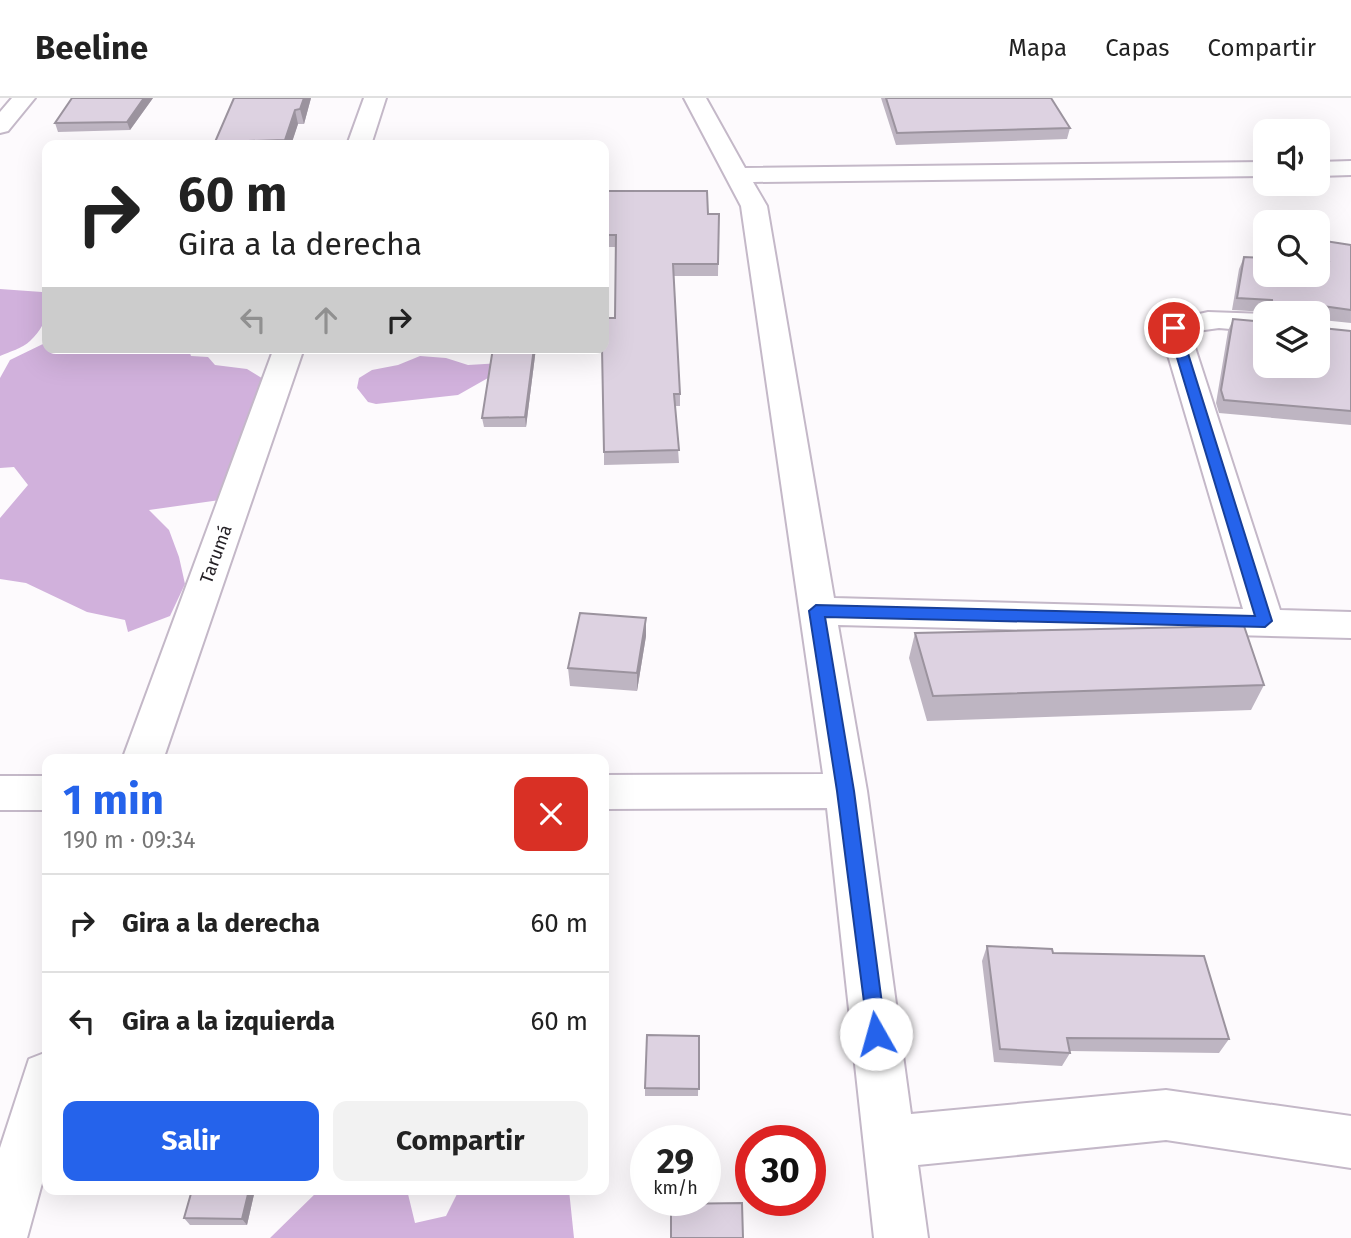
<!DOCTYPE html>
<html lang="es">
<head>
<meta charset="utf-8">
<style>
  body { margin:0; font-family:"Fira Sans",sans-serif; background:#f2f2f2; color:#222; height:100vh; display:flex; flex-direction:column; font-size:26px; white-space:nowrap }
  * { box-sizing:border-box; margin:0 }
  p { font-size:23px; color:#767676 }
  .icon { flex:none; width:38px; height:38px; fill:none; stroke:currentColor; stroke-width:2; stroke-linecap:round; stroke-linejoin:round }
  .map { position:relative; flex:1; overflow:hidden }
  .sheet { position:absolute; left:42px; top:656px; width:567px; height:441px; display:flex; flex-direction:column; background:#fff; border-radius:14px; box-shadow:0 7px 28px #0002 }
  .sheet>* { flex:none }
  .top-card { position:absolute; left:42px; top:42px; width:567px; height:214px; border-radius:14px; box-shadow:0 7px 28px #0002; background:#fff; color:#222; overflow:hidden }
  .fabs { position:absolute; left:1253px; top:21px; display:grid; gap:14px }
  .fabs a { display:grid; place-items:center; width:77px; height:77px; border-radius:14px; background:#fff; box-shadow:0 7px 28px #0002; font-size:35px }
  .speed { position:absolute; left:630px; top:1027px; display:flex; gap:14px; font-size:35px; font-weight:700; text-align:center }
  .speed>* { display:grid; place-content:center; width:91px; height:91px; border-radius:50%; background:#fff; box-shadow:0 7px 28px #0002; line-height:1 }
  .speed small { font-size:18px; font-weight:400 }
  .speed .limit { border:10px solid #d22; background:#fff; color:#111 }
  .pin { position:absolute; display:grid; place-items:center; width:60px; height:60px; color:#fff; margin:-30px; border:4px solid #fff; border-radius:50%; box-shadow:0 2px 7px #0007 }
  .me { position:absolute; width:77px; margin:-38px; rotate:353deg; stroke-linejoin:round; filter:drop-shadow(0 0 5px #0008) }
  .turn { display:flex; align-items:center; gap:24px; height:147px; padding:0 21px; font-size:32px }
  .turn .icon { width:91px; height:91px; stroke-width:2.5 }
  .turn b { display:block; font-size:49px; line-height:60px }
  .lanes { display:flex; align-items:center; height:66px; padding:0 21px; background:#0003; justify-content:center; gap:35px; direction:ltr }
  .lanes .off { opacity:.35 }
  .round { display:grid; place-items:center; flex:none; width:74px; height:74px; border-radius:14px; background:#f2f2f2 }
  .head { display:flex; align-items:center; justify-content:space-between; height:119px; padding:0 21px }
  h1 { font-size:42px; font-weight:700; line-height:52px; color:#2563eb }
  .cta { display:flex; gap:14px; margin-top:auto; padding:14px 21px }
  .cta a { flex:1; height:80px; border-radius:14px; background:#2563eb; color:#fff; font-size:28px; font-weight:700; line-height:80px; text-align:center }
  .cta a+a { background:#f2f2f2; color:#222 }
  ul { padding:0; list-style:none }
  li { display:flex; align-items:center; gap:21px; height:98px; padding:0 21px; border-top:2px solid #e0e0e0 }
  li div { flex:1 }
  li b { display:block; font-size:26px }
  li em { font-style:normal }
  header { display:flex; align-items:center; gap:42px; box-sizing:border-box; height:98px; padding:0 35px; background:#fff; border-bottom:2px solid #e0e0e0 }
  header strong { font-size:33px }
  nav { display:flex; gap:38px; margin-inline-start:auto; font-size:24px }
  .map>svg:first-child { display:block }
</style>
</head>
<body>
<header>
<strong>Beeline</strong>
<nav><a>Mapa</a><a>Capas</a><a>Compartir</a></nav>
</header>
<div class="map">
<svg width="1351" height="1140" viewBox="0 0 1351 1140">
  <rect width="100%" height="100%" fill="#fdfafd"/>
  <!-- forest -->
  <path fill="#d1b1dc" d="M0,191L42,194C54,210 44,230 30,243C23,250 9,254 0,258Z
    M47,244V250H188L191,258L208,259L215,267L247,271L273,287L227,401L149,412L169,432L179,459L185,486L170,518L128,534L125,522L87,514L26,485L0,481V420L28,387L14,369L0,370V280L10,262Z
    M420,258L446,260L468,267L516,264L458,297L376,306L368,304L357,290L359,280L372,272L398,267Z
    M319,1092H403L408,1096L415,1125L446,1118L459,1092H569L574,1140H270Z"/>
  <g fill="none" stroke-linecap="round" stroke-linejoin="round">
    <defs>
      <path id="minor" d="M12,0H35L8,33L0,35V14Z
        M364,0H386L371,47H347Z
        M684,0H706L745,70L1265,64V78L753,84L767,108L834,500L1243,511L1160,230L1164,224L1208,214L1265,216V234L1219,230L1190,234L1280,512L1351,514V540L838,527L867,693L911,1016L1166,992L1351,1018V1070L1166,1042L918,1067L928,1140H874L827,710L604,711V677L823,676L741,108Z
        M1351,63V77L1318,78V64Z
        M274,250H304L163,662H122Z
        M0,678H47V712H0Z
        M47,954V1067L27,1140H0V1050L29,961Z"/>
    </defs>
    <!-- minor casing -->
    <use href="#minor" stroke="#c4b8c8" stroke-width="4"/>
    <!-- minor -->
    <use href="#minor" fill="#fff" fill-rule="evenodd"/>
  </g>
  <!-- wall -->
  <path fill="#beb5c2" d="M153,0L130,32L58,34L55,25Z
    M311,0L304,26H298L291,47H216L215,44Z
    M881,0H1051L1070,30L1067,41L896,47Z
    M604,93L708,116H719L718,178H674L680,296V308H675L679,365L604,367V354L615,220L616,149H604Z
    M1325,143L1351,147V225L1322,222V230L1351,233V327L1219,315L1216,305L1228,233L1233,221L1265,268L1318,215H1267V214L1232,212L1239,171L1244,159L1321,162L1320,156Z
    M493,250H536L526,329H484L482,320Z
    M915,535L1264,587L1251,612L927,623L909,560Z
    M646,538L637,593L570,588L568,570Z
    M987,848L1053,855L1229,941L1219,955L1069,953L1070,955L1062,968L994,964L982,863Z
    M699,938L698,998H645V990Z
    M255,1092L247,1127H190L184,1120Z"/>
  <!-- shaded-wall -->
  <path fill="#9b939e" d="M144,0H153L130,32L127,24Z
    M304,0H311L304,26L300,11Z
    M295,12L298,26L291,47H286L285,42Z
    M534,250H536L526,329L525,319Z
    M646,520V538L637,593V575Z
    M249,1092H255L247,1127L242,1121Z"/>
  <!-- building -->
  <path fill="#ddd2e1" stroke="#9b939e" stroke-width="2" d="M72,0H144L127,24L55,25Z
    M234,0H304L300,11L295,12L285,42L215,44Z
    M886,0H1051L1070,30L897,35Z
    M604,93H707L708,116H719L718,166H673L680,296H674L679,352L604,354L602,250H604V220H615L616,137H604Z
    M1325,143L1351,147V212L1322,208V230L1351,233V313L1224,302L1221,292L1233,221L1265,224V268H1318V215H1273L1272,202L1237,200L1244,159L1265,160V177H1318V162L1329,163Z
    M493,250H534L525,319L482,320Z
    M580,515L646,520L637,575L568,570Z
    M1244,528L1264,587L933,598L915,535Z
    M987,848L1052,851L1053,855L1204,858L1229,941L1067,940L1070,955L1000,951Z
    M647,937L699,938V991L645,990Z
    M192,1092H249L242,1121L184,1120Z
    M742,1105L743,1140H671V1106Z"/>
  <!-- route -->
  <path fill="#2563eb" stroke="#184099" stroke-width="2" d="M1174,226L1180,230L1272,523L1265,529L825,519L854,693L886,936L883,943L876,945L869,943L837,693L809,513L816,507L1255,518L1168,230Z"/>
  <g text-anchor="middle" stroke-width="5" stroke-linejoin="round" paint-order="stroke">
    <!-- street labels -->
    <g font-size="18" fill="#242025" stroke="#fff">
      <text transform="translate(216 456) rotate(-70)" y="6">Tarumá</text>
    </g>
  </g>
</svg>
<div class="fabs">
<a><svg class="icon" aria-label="sound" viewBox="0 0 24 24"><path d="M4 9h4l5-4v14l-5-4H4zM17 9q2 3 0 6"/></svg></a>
<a><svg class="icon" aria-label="search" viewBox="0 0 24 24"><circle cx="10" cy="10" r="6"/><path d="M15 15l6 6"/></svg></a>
<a><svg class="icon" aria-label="layers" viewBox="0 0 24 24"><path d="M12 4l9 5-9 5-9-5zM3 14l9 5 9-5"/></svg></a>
</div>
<div class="speed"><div>29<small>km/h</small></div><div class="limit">30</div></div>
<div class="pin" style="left:1174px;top:230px;background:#d93025"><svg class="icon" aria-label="arrive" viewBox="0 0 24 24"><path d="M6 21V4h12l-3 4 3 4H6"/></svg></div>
<svg class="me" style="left:876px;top:936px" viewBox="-20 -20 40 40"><circle r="19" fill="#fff"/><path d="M0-13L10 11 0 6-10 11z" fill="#2563eb"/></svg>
<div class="top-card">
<div class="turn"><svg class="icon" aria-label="right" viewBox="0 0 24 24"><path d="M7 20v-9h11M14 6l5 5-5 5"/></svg><div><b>60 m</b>Gira a la derecha</div></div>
<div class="lanes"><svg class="icon off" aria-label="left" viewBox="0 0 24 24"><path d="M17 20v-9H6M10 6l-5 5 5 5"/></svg><svg class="icon off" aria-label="ahead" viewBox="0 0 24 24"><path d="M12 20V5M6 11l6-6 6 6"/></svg><svg class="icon" aria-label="right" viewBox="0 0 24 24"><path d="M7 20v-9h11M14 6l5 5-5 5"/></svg></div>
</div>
<section class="sheet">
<div class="head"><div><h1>1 min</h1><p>190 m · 09:34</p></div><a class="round" style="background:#d93025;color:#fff"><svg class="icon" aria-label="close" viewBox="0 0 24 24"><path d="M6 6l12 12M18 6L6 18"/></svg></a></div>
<ul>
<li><svg class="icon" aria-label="right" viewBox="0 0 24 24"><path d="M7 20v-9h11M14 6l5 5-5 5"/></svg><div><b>Gira a la derecha</b></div><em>60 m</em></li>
<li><svg class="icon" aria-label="left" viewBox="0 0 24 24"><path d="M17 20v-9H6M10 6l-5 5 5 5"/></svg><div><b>Gira a la izquierda</b></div><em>60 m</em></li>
</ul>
<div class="cta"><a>Salir</a><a>Compartir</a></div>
</section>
</div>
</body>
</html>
